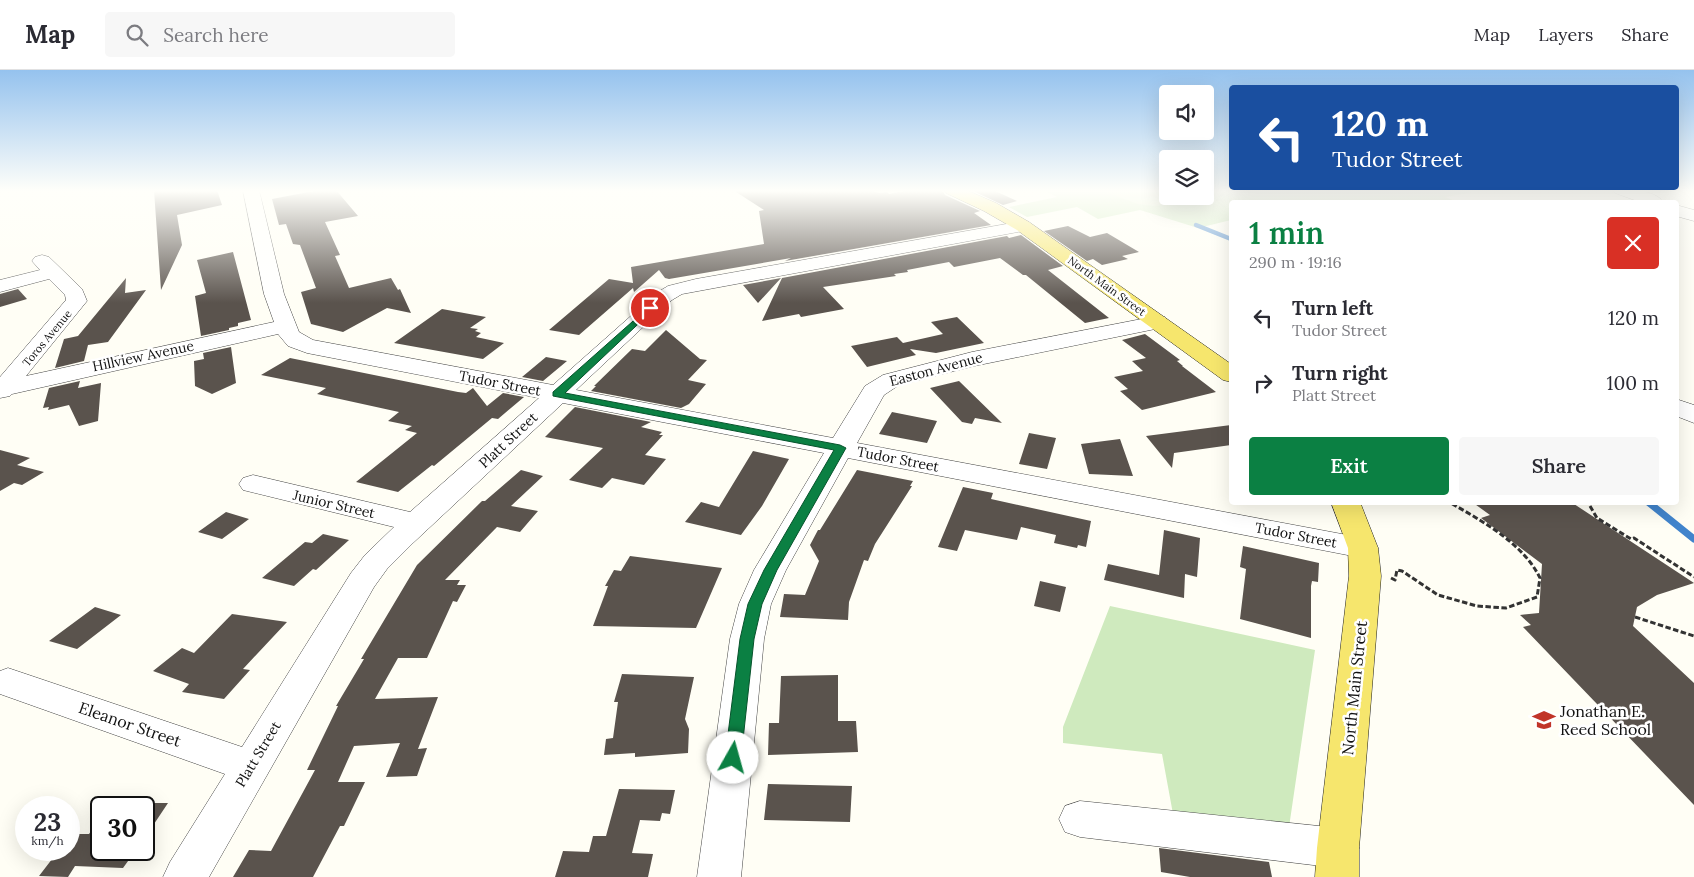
<!DOCTYPE html>
<html lang="en">
<head>
<meta charset="utf-8">
<style>
  body { margin:0; font-family:Lora,serif; background:#f7f7f7; color:#2b2b33; height:100vh; display:flex; flex-direction:column; font-size:19px; white-space:nowrap }
  * { box-sizing:border-box; margin:0 }
  p { font-size:16px; color:#7c7c81 }
  .icon { flex:none; width:28px; height:28px; fill:none; stroke:currentColor; stroke-width:2; stroke-linecap:round; stroke-linejoin:round }
  .map { position:relative; flex:1; overflow:hidden }
  .details { position:absolute; left:1229px; top:130px; width:450px; height:305px; display:flex; flex-direction:column; background:#fff; border-radius:5px; box-shadow:0 5px 20px #0002 }
  .details>* { flex:none }
  .guide { position:absolute; left:1229px; top:15px; width:450px; height:105px; border-radius:5px; box-shadow:0 5px 20px #0002; background:#1a4fa0; color:#fff; overflow:hidden }
  .controls { position:absolute; left:1159px; top:15px; display:grid; gap:10px }
  .controls a { display:grid; place-items:center; width:55px; height:55px; border-radius:5px; background:#fff; box-shadow:0 5px 20px #0002; font-size:25px }
  .speed { position:absolute; left:15px; top:726px; display:flex; gap:10px; font-size:25px; font-weight:700; text-align:center }
  .speed>* { display:grid; place-content:center; width:65px; height:65px; border-radius:50%; background:#fff; box-shadow:0 5px 20px #0002; line-height:1 }
  .speed small { font-size:12px; font-weight:400 }
  .speed .limit { border:2px solid #111; border-radius:8px; background:#fff; color:#111 }
  .pin { position:absolute; display:grid; place-items:center; width:42px; height:42px; color:#fff; margin:-21px; border:2px solid #fff; border-radius:50%; box-shadow:0 1px 5px #0007 }
  .me { position:absolute; width:55px; margin:-28px; rotate:7deg; stroke-linejoin:round; filter:drop-shadow(0 0 4px #0008) }
  .turn { display:flex; align-items:center; gap:18px; height:105px; padding:0 20px; font-size:22px }
  .turn .icon { width:65px; height:65px; stroke-width:2.5 }
  .turn b { display:block; font-size:35px; line-height:42px }
  .round { display:grid; place-items:center; flex:none; width:52px; height:52px; border-radius:5px; background:#f7f7f7 }
  .head { display:flex; align-items:center; justify-content:space-between; height:85px; padding:0 20px }
  h1 { font-size:30px; font-weight:600; line-height:38px; color:#0b8043 }
  .action { display:flex; gap:10px; margin-top:auto; padding:10px 20px }
  .action a { flex:1; height:58px; border-radius:5px; background:#0b8043; color:#fff; font-size:20px; font-weight:600; line-height:58px; text-align:center }
  .action a+a { background:#f7f7f7; color:#2b2b33 }
  ul { padding:0; list-style:none }
  li { display:flex; align-items:center; gap:15px; height:65px; padding:0 20px }
  li div { flex:1 }
  li b { display:block; font-size:19px }
  li em { font-style:normal }
  header { display:flex; align-items:center; gap:30px; box-sizing:border-box; height:70px; padding:0 25px; background:#fff; border-bottom:1px solid #e1e1e2 }
  header strong { font-size:24px }
  nav { display:flex; gap:28px; margin-inline-start:auto; font-size:18px }
  .search { width:350px; height:45px; background:#f7f7f7; display:flex; align-items:center; gap:12px; box-sizing:border-box; padding:0 18px; border-radius:5px; color:#7c7c81; font-size:19px }
  .map>svg:first-child { display:block }
</style>
</head>
<body>
<header>
<strong>Map</strong>
<div class="search"><svg class="icon" aria-label="search" viewBox="0 0 24 24"><circle cx="10" cy="10" r="6"/><path d="M15 15l6 6"/></svg>Search here</div>
<nav><a>Map</a><a>Layers</a><a>Share</a></nav>
</header>
<div class="map">
<svg width="1694" height="807" viewBox="0 0 1694 807">
  <rect width="100%" height="100%" fill="#fffef5"/>
  <!-- green -->
  <path fill="#cfeabe" d="M1043,120H1167L1168,126H1205V120H1485L1445,127L1458,132C1439,132 1423,130 1405,132H1231V150L1198,158L1140,140L1098,149L1077,137L1027,147L1009,137L1057,127Z
    M1110,536L1315,580L1288,764L1173,744L1162,684L1063,673V657Z"/>
  <!-- pitch -->
  <path fill="#e1f1cf" d="M1100,120H1167L1168,126H1205V120H1242L1155,136L1138,134Z"/>
  <g fill="none" stroke-linecap="round" stroke-linejoin="round">
    <!-- stream-far1 -->
    <path stroke="#4184cc" stroke-width="4.5" d="M1196,155L1231,169"/>
    <!-- stream -->
    <path stroke="#4184cc" stroke-width="7" d="M1648,432L1694,469"/>
  </g>
  <!-- building -->
  <path fill="#5a534d" d="M154,120H217L222,135L177,145L182,175L161,220Z
    M319,120H336L358,146L325,152L340,185L335,186L349,218L391,208L398,220L400,219L411,243L387,238L343,262L311,254L301,222L316,218L300,175L293,174L286,154L279,155L272,129Z
    M733,120H872L879,123L887,122L889,124L908,120H942L945,125L980,141L974,143L991,155L785,191L791,188L669,209L665,208L659,200L634,222L633,218L579,265L549,260L609,209L633,213L631,197L764,174L759,141L764,140Z
    M971,120H993L1017,131L1003,135Z
    M1068,156L1090,167L1107,163L1139,182L1122,186L1128,189L1102,195L1093,189L1087,191L1044,161Z
    M1021,165L1063,196L1048,200L1109,248L1085,253L1026,205H1023L1000,188L954,197L949,192L907,200L908,202L894,204L896,206L823,217L844,239L801,247L799,244L762,251L782,208L1007,166L1009,168Z
    M233,182L251,250L238,253V256L229,258V260L201,266L195,226L206,223L197,190Z
    M126,208L125,223L146,220L108,272L88,275L84,291L55,298L64,269L78,266Z
    M781,208L758,233L743,215Z
    M18,219L27,229L0,237V224Z
    M442,239L486,247L470,258L478,259L475,261L481,263L476,267L504,273L483,289L394,273Z
    M957,247L984,273L936,283L910,279L916,285L867,297L851,276L897,267L903,273L943,264L931,252Z
    M666,260L700,289L707,290L688,310L706,314L689,334L681,338L591,321L596,316H594L632,279L645,281Z
    M1145,264L1180,290L1177,291L1183,296H1182L1216,322L1142,340L1120,321L1128,319L1114,307L1143,301L1132,291L1146,288L1122,270Z
    M231,277L236,313L212,324L195,316L194,291L204,289L203,283Z
    M546,287L567,291L543,311L522,307Z
    M290,288L458,322L466,323L473,318L487,336L503,323L524,327L498,349L492,348L434,396L432,395L398,422L356,412L417,363L405,360L412,356L388,351L399,342L317,324L326,318L261,305Z
    M80,311L78,318L101,313L98,351L79,356L69,335L48,340L49,337L43,338L49,318Z
    M959,311L1002,353L975,348L972,354L962,352L930,318Z
    M575,337L651,352L641,357L662,362L659,365H663L645,385L666,389L644,415L612,408L602,418L569,410L603,378L545,367Z
    M892,342L937,351L927,373L879,364Z
    M1231,355V375L1174,383L1172,398L1146,366Z
    M1029,363L1056,368L1047,399L1019,394Z
    M1120,369L1133,406L1089,404L1081,374Z
    M0,380L30,388L17,395L44,402L22,415L14,413L0,421Z
    M753,381L789,389L762,436L741,465L685,452L701,432L719,437Z
    M521,400L543,406L511,436L538,441L520,462L497,457L445,510H460L457,515H466L457,532L453,531L427,588H398L375,629L438,627L418,679L427,678L417,706L386,707L400,673L354,676L338,712H365L344,756H340L313,807H233L249,780L271,781L315,700H307L338,636H336L364,589H361L417,495L482,431H485Z
    M857,400L913,411L910,416H912L875,474L868,491L864,490L849,532L848,550L780,547L784,524L805,525L819,491L810,475L818,460H820Z
    M963,417L993,423L991,429L1091,451L1086,477L1078,475L1077,478L1054,473L1056,465L1021,457L1017,470L965,460L957,481L938,477Z
    M1472,432H1571L1694,513L1657,525L1637,537L1633,556L1694,613V735L1523,557L1531,555L1520,545L1539,543L1542,494L1481,448L1490,445Z
    M226,442L249,449L222,469L198,462Z
    M1164,460L1200,468L1197,507L1185,504L1184,528L1104,510L1108,494L1159,505Z
    M323,464L349,470L316,500L313,499L294,516L262,508L305,472L312,473Z
    M1243,476L1319,493L1318,512L1312,511L1311,516V568L1240,549L1246,499L1240,497Z
    M630,486L722,498L696,558L593,556L608,516H605L614,500L621,501Z
    M1040,511L1066,517L1060,542L1034,536Z
    M95,537L121,545L77,579L49,571Z
    M232,544L287,552L243,599L250,600L224,629L182,622L189,614L153,601L182,578L194,583Z
    M622,604L694,607L685,649L689,659L688,683L635,687V683L604,685L606,669L613,668L618,632H614Z
    M838,605V651H856L858,682L768,685L769,653H779L781,606Z
    M768,714L852,716L850,752L764,750Z
    M619,719L675,720L670,744L662,743L660,751L640,750L632,783L653,784L648,807H555L563,781L589,782L593,766H606Z
    M144,733H168L144,769Z
    M101,747V780H136L123,798L75,796L68,807L39,806L59,780H69V764H89Z
    M1159,778L1269,792L1272,807H1190L1161,802Z"/>
  <g fill="none" stroke-linecap="round" stroke-linejoin="round">
    <defs>
      <path id="minor" d="M243,120H259L284,224L299,262L313,270L553,315L658,222L668,216L696,209L1023,151L1029,152L1032,156L1029,160L1023,161L682,224L672,230L576,320L833,368L865,316L883,305L972,282L1157,246L1165,247L1168,252L1165,257L974,296L899,315L884,325L857,373L1363,468L1374,471L1378,478L1374,485L1363,488L848,388L786,500L771,534L764,569L741,807H697L730,569L739,534L754,500L824,383L563,333L413,473L387,499L374,517L209,807H163L170,792L225,704L0,624V601L8,598L242,677L351,503L365,485L394,457L243,420L239,414L243,408L253,405L410,442L539,328L307,283L288,276L278,264L12,324L10,326L0,328V307L66,230L65,225L49,209L0,222V210L40,200L32,191L35,187L42,185L49,187L82,219L87,231L26,306L274,252L264,224Z
        M1613,120C1627,120 1655,119 1663,132H1640L1615,123Z
        M1676,135L1694,140V151L1676,146Z
        M1676,329L1694,335V353L1676,346Z
        M1080,731L1338,758L1353,764L1359,778L1353,792L1338,798L1080,767L1065,762L1059,749L1065,736Z"/>
      <path id="major" d="M944,120H966L996,133L1029,152L1231,294V312L1223,310L1017,160L984,141L946,123Z
        M1331,432H1360L1378,478L1381,506L1359,778V807H1315L1317,778L1349,506L1348,478Z"/>
    </defs>
    <!-- minor casing -->
    <use href="#minor" stroke="#444" stroke-width="1"/>
    <!-- major casing -->
    <use href="#major" stroke="#222" stroke-width="1"/>
    <!-- path -->
    <path stroke="#333" stroke-width="3" stroke-dasharray="5.5 2.5" stroke-linecap="butt" d="M1590,436L1597,448L1631,469L1634,468L1694,507
      M1391,508L1395,510L1397,500L1402,501L1438,525L1477,536L1506,538L1537,527L1540,508C1523,473 1482,451 1449,432
      M1635,547L1694,566"/>
    <!-- minor -->
    <use href="#minor" fill="#fff" fill-rule="evenodd"/>
    <!-- major -->
    <use href="#major" fill="#f6e66d" fill-rule="evenodd"/>
  </g>
  <!-- sky -->
  <linearGradient id="sky" x2="0" y2="1"><stop stop-color="#95c2ee"/><stop offset="0.52" stop-color="#fffffa"/><stop offset="1" stop-color="#fffffa" stop-opacity="0"/></linearGradient>
  <rect width="1694" height="233" fill="url(#sky)"/>
  <!-- route -->
  <path fill="#0b8043" stroke="#07532c" d="M650,236L653,237V240L565,323L840,375L846,378L777,500L762,534L754,569L741,688L738,693L733,695L727,693L725,688L740,569L748,534L764,500L834,380L553,326V322Z"/>
  <!-- icons -->
  <defs>
    <symbol id="school-bare" viewBox="-9 -9 18 18"><path d="M0-5L7-2L0 1L-7-2ZM-4 1L0 2.5L4 1V4Q0 6-4 4Z" fill="#c13429" stroke="#fff" stroke-width="2.5" paint-order="stroke"/></symbol>
  </defs>
  <g fill-rule="evenodd">
    <use href="#school-bare" x="1528" y="634" width="32" height="32"/>
  </g>
  <g text-anchor="middle" stroke-width="5" stroke-linejoin="round" paint-order="stroke">
    <!-- far-street labels -->
    <g font-size="11" fill="#111" stroke="#fff">
      <text transform="translate(1107 216) rotate(36)" y="4">North Main Street</text>
      <text transform="translate(47 268) rotate(-50)" y="4">Toros Avenue</text>
    </g>
    <!-- street labels -->
    <g font-size="14" fill="#111" stroke="#fff">
      <text transform="translate(143 286) rotate(-12)" y="5">Hillview Avenue</text>
      <text transform="translate(936 299) rotate(-15)" y="5">Easton Avenue</text>
      <text transform="translate(500 313) rotate(11)" y="5">Tudor Street</text>
      <text transform="translate(508 370) rotate(-43)" y="5">Platt Street</text>
      <text transform="translate(898 389) rotate(11)" y="5">Tudor Street</text>
      <text transform="translate(334 434) rotate(13)" y="5">Junior Street</text>
      <text transform="translate(1296 465) rotate(11)" y="5">Tudor Street</text>
      <text transform="translate(258 684) rotate(-59)" y="5">Platt Street</text>
    </g>
    <!-- near-street labels -->
    <g font-size="16" fill="#111" stroke="#fff">
      <text transform="translate(1354 618) rotate(-84)" y="6">North Main Street</text>
      <text transform="translate(130 654) rotate(19)" y="6">Eleanor Street</text>
    </g>
    <!-- near-poi labels -->
    <g font-size="16" fill="#111" stroke="#fff" text-anchor="start">
      <text x="1560" y="647">Jonathan E.<tspan x="1560" dy="18">Reed School</tspan></text>
    </g>
  </g>
</svg>
<div class="controls">
<a><svg class="icon" aria-label="sound" viewBox="0 0 24 24"><path d="M4 9h4l5-4v14l-5-4H4zM17 9q2 3 0 6"/></svg></a>
<a><svg class="icon" aria-label="layers" viewBox="0 0 24 24"><path d="M12 4l9 5-9 5-9-5zM3 14l9 5 9-5"/></svg></a>
</div>
<div class="speed"><div>23<small>km/h</small></div><div class="limit">30</div></div>
<div class="pin" style="left:650px;top:238px;background:#d93025"><svg class="icon" aria-label="arrive" viewBox="0 0 24 24"><path d="M6 21V4h12l-3 4 3 4H6"/></svg></div>
<svg class="me" style="left:733px;top:688px" viewBox="-20 -20 40 40"><circle r="19" fill="#fff"/><path d="M0-13L10 11 0 6-10 11z" fill="#0b8043"/></svg>
<div class="guide">
<div class="turn"><svg class="icon" aria-label="left" viewBox="0 0 24 24"><path d="M17 20v-9H6M10 6l-5 5 5 5"/></svg><div><b>120 m</b>Tudor Street</div></div>
</div>
<section class="details">
<div class="head"><div><h1>1 min</h1><p>290 m · 19:16</p></div><a class="round" style="background:#d93025;color:#fff"><svg class="icon" aria-label="close" viewBox="0 0 24 24"><path d="M6 6l12 12M18 6L6 18"/></svg></a></div>
<ul>
<li><svg class="icon" aria-label="left" viewBox="0 0 24 24"><path d="M17 20v-9H6M10 6l-5 5 5 5"/></svg><div><b>Turn left</b><p>Tudor Street</p></div><em>120 m</em></li>
<li><svg class="icon" aria-label="right" viewBox="0 0 24 24"><path d="M7 20v-9h11M14 6l5 5-5 5"/></svg><div><b>Turn right</b><p>Platt Street</p></div><em>100 m</em></li>
</ul>
<div class="action"><a>Exit</a><a>Share</a></div>
</section>
</div>
</body>
</html>
